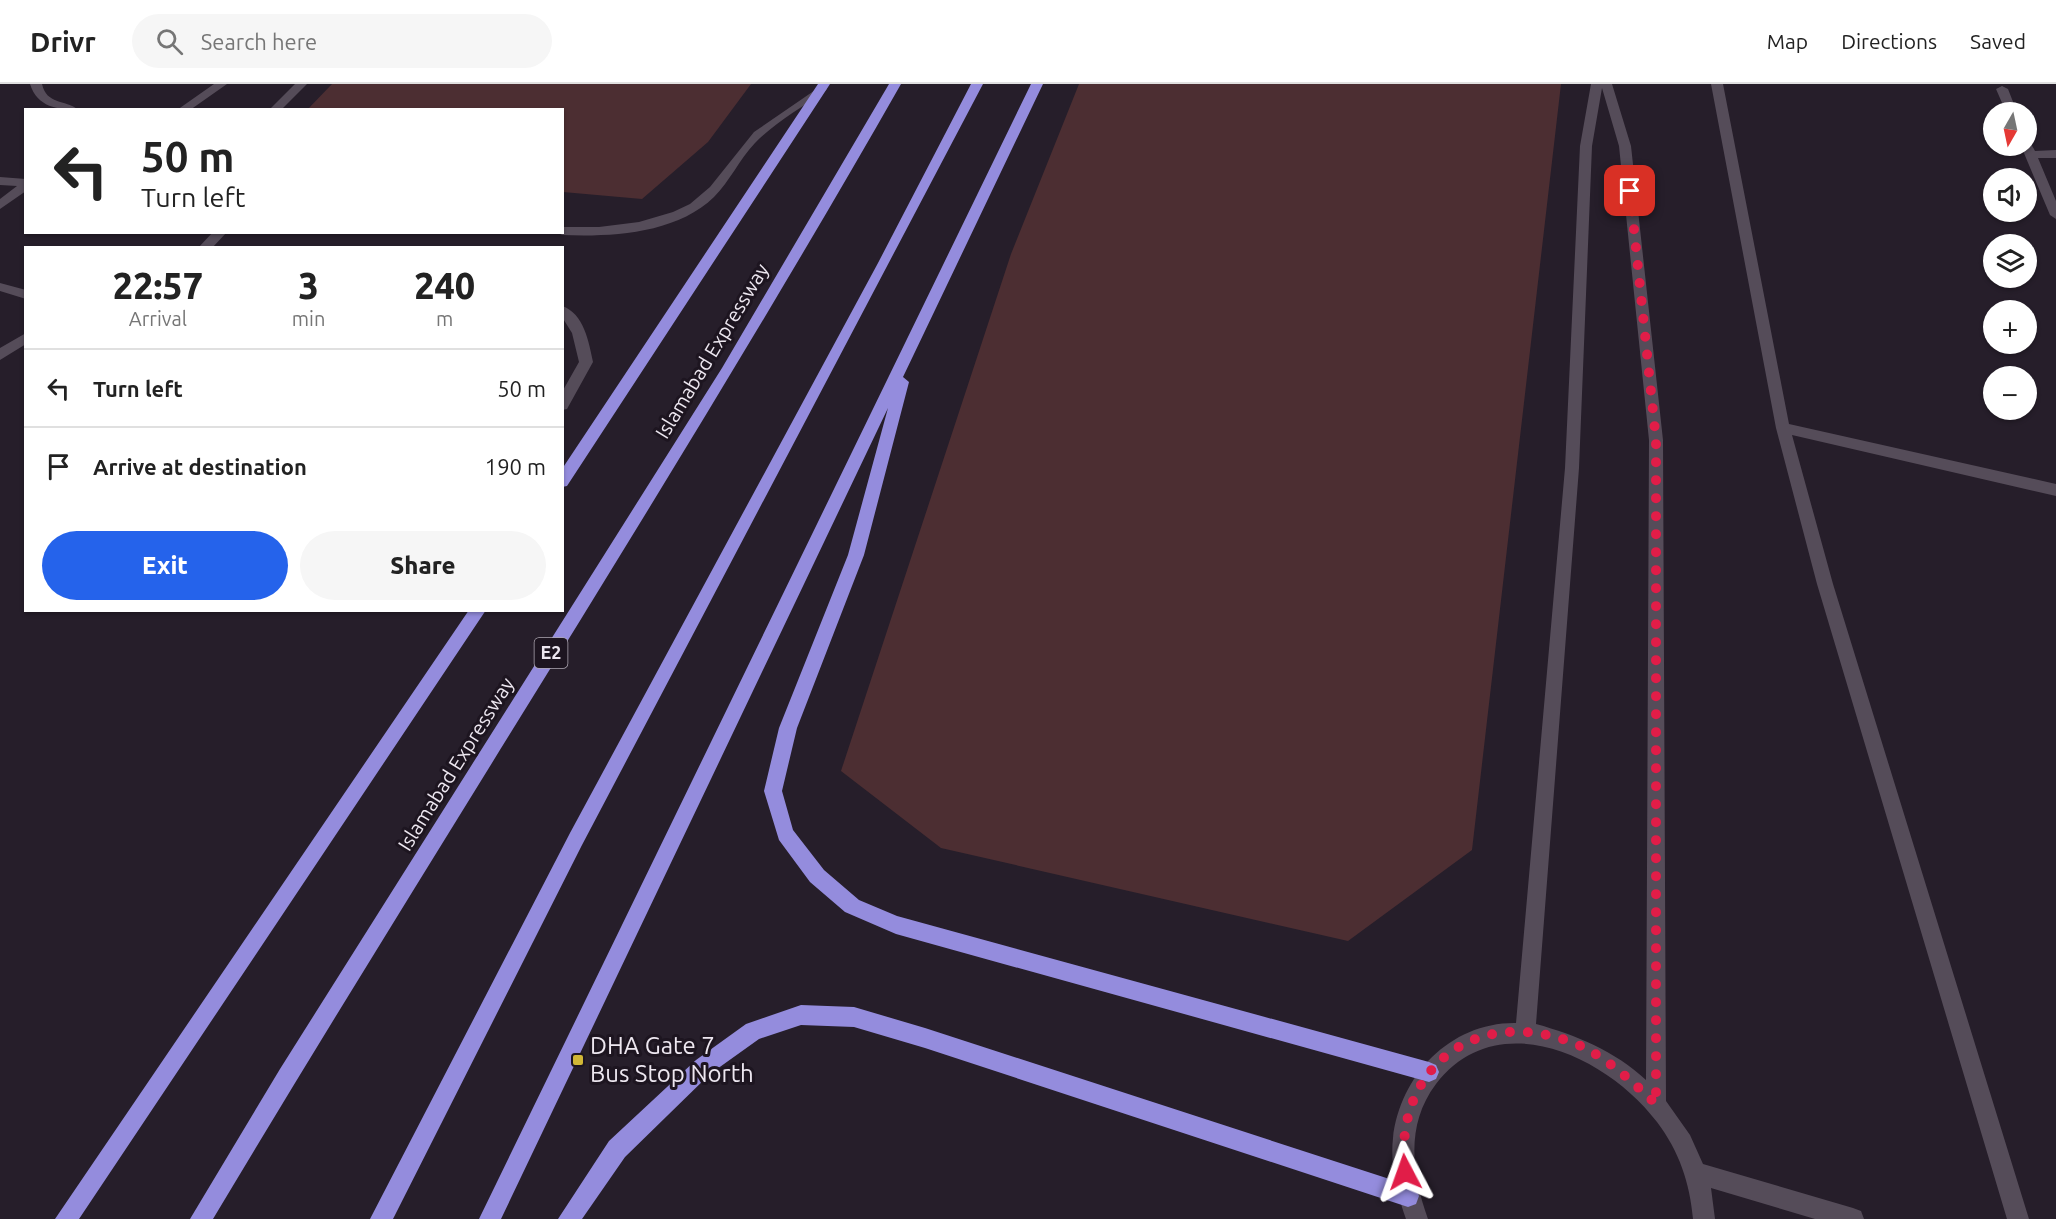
<!DOCTYPE html>
<html lang="en">
<head>
<meta charset="utf-8">
<style>
  body { margin:0; font-family:Ubuntu,sans-serif; background:#f6f6f6; color:#222; height:100vh; display:flex; flex-direction:column; font-size:22px; white-space:nowrap }
  * { box-sizing:border-box; margin:0 }
  p { font-size:20px; color:#767676 }
  .icon { flex:none; width:33px; height:33px; fill:none; stroke:currentColor; stroke-width:2; stroke-linecap:round; stroke-linejoin:round }
  .map { position:relative; flex:1; overflow:hidden }
  .sheet { position:absolute; left:24px; top:162px; width:540px; height:366px; display:flex; flex-direction:column; background:#fff; border-radius:0px; box-shadow:0 2px 4px #0004 }
  .sheet>* { flex:none }
  .banner { position:absolute; left:24px; top:24px; width:540px; height:126px; border-radius:0px; box-shadow:0 2px 4px #0004; background:#fff; color:#222; overflow:hidden }
  .needle { width:39px; rotate:189deg }
  .tools { position:absolute; left:1983px; top:18px; display:grid; gap:12px }
  .tools a { display:grid; place-items:center; width:54px; height:54px; border-radius:50%; background:#fff; box-shadow:0 2px 4px #0004; font-size:30px }
  .pin { position:absolute; display:grid; place-items:center; width:51px; height:51px; color:#fff; margin:-26px; border-radius:12px; box-shadow:0 3px 9px #0006 }
  .me { position:absolute; width:66px; margin:-33px; rotate:356deg; stroke-linejoin:round; filter:drop-shadow(0 0 4px #0008) }
  .turn { display:flex; align-items:center; gap:21px; height:126px; padding:0 18px; font-size:27px }
  .turn .icon { width:78px; height:78px; stroke-width:2.5 }
  .turn b { display:block; font-size:42px; line-height:51px }
  .eta { display:flex; justify-content:space-evenly; align-items:center; height:102px; text-align:center }
  .eta b { font-size:36px; font-weight:800; line-height:42px }
  .cta { display:flex; gap:12px; margin-top:auto; padding:12px 18px }
  .cta a { flex:1; height:69px; border-radius:36px; background:#2563eb; color:#fff; font-size:24px; font-weight:800; line-height:69px; text-align:center }
  .cta a+a { background:#f6f6f6; color:#222 }
  ul { padding:0; list-style:none }
  li { display:flex; align-items:center; gap:18px; height:78px; padding:0 18px; border-top:2px solid #e0e0e0 }
  li div { flex:1 }
  li b { display:block; font-size:22px }
  li em { font-style:normal }
  header { display:flex; align-items:center; gap:36px; box-sizing:border-box; height:84px; padding:0 30px; background:#fff; border-bottom:2px solid #e0e0e0 }
  header strong { font-size:28px }
  nav { display:flex; gap:33px; margin-inline-start:auto; font-size:21px }
  .search { width:420px; height:54px; background:#f6f6f6; display:flex; align-items:center; gap:15px; box-sizing:border-box; padding:0 21px; border-radius:33px; color:#767676; font-size:22px }
  .map>svg:first-child { display:block }
</style>
</head>
<body>
<header>
<strong>Drivr</strong>
<div class="search"><svg class="icon" aria-label="search" viewBox="0 0 24 24"><circle cx="10" cy="10" r="6"/><path d="M15 15l6 6"/></svg>Search here</div>
<nav><a>Map</a><a>Directions</a><a>Saved</a></nav>
</header>
<div class="map">
<svg width="2056" height="1135" viewBox="0 0 2056 1135">
  <rect width="100%" height="100%" fill="#261e2a"/>
  <!-- green -->
  <path fill="#4c2e32" d="M332,0H751L708,58L642,115L563,108L562,26L308,25Z
    M1079,0H1561L1472,766L1348,857L941,764L841,687L1011,170Z"/>
  <g fill="none" stroke-linecap="round" stroke-linejoin="round">
    <!-- minor -->
    <path fill="#554c59" fill-rule="evenodd" d="M30,0H42C47,21 64,15 79,26C58,26 37,23 30,0Z
      M214,0H227L190,26H177Z
      M295,0H307L281,26H269Z
      M1711,0H1723L1789,340L2056,400V412L1792,351L1833,500L2029,1135H2007L1817,500L1776,344Z
      M2002,2L2008,5L2017,28H2006L1996,5Z
      M2026,57L2030,58L2035,67L2056,66V74H2038L2056,117V135L2050,131L2021,62H2026Z
      M26,249V260L0,276V264Z"/>
    <!-- tertiary -->
    <path fill="#554c59" fill-rule="evenodd" d="M1591,0H1612L1631,62L1663,356L1666,1017L1690,1051L1703,1080L1853,1124L1861,1127L1864,1135H1815L1711,1104L1715,1135H1693C1690,1099 1679,1067 1657,1038C1607,972 1497,920 1436,1000C1405,1041 1412,1090 1428,1135H1406C1397,1109 1390,1082 1393,1054C1400,991 1451,938 1516,939L1565,384L1580,62ZM1602,4L1619,62L1649,356L1646,996C1615,967 1576,951 1536,940L1579,384L1592,62Z"/>
    <!-- secondary -->
    <path fill="#554c59" fill-rule="evenodd" d="M821,2L827,5L825,7C801,24 776,38 755,59C739,76 730,97 714,113C676,150 611,153 562,151L557,148H562V143H599L639,138L673,128L690,120L710,103L754,48Z
      M0,93L26,95V107L0,125V115L17,102L0,101Z
      M213,148H227L212,164H198Z
      M0,199L26,206V215L0,207Z
      M562,222C584,229 589,259 593,278L567,325L562,326V308L579,278L572,249L562,233Z"/>
    <!-- trunk -->
    <path fill="#948cdd" fill-rule="evenodd" d="M818,0H830L567,402L562,403V385Z
      M889,0H901C682,384 440,755 213,1135H190L280,985L722,284Z
      M971,0H983L582,761L393,1135H370L570,749L878,179Z
      M1031,0H1043L903,293L909,298L864,471L797,644L782,707L793,746L824,786L859,816L897,832L1429,978L1436,981L1439,988L1436,995L1429,998L896,850L845,828L810,798L779,756L764,707L779,644L848,471L888,324L501,1135H479Z
      M469,526H486L79,1135H55Z
      M801,921L854,923L925,944L1408,1101L1416,1104L1419,1112L1416,1120L1408,1123L925,964L854,943L801,941L759,955L710,990L625,1073L582,1135H558L609,1057L696,976L746,940Z"/>
  </g>
  <g fill="none" stroke-linecap="round" stroke-linejoin="round">
    <!-- route -->
    <path stroke="#e11d48" stroke-width="10" stroke-dasharray="0 18" d="M1405,1088C1393,985 1474,922 1571,958C1605,971 1630,996 1656,1020V356L1630,107"/>
  </g>
  <!-- markers -->
  <rect fill="#d1b736" stroke="#1d1520" stroke-width="2" x="572" y="970" width="12" height="12" rx="3"/>
  <g text-anchor="middle" stroke-width="6" stroke-linejoin="round" paint-order="stroke">
    <!-- shield labels -->
    <rect fill="#1d1520" stroke="#afa8b2" stroke-width="1.5" x="534.5" y="554" width="33" height="30" rx="4.5"/>
    <g font-size="18" font-weight="bold" fill="#ede7f0">
      <text x="551" y="575">E2</text>
    </g>
    <!-- street labels -->
    <g font-size="20" fill="#ede7f0" stroke="#1d1520">
      <text transform="translate(712 267) rotate(-59)" y="7">Islamabad Expressway</text>
      <text transform="translate(456 680) rotate(-58)" y="7">Islamabad Expressway</text>
    </g>
    <!-- near-poi labels -->
    <g font-size="24" fill="#ede7f0" stroke="#1d1520" text-anchor="start">
      <text x="590" y="970">DHA Gate 7<tspan x="590" dy="28">Bus Stop North</tspan></text>
    </g>
  </g>
</svg>
<div class="tools">
<a><svg class="needle" viewBox="-14 -14 28 28"><path d="M0-13l5 13h-10z" fill="#e53935"/><path d="M0 13l5-13h-10z" fill="#767676"/></svg></a>
<a><svg class="icon" aria-label="sound" viewBox="0 0 24 24"><path d="M4 9h4l5-4v14l-5-4H4zM17 9q2 3 0 6"/></svg></a>
<a><svg class="icon" aria-label="layers" viewBox="0 0 24 24"><path d="M12 4l9 5-9 5-9-5zM3 14l9 5 9-5"/></svg></a>
<a>+</a>
<a>−</a>
</div>
<div class="pin" style="left:1630px;top:107px;background:#d93025"><svg class="icon" aria-label="arrive" viewBox="0 0 24 24"><path d="M6 21V4h12l-3 4 3 4H6"/></svg></div>
<svg class="me" style="left:1405px;top:1088px" viewBox="-20 -20 40 40"><path d="M0-17L14 15 0 8-14 15z" fill="#e11d48" stroke="#fff" stroke-width="4"/></svg>
<div class="banner">
<div class="turn"><svg class="icon" aria-label="left" viewBox="0 0 24 24"><path d="M17 20v-9H6M10 6l-5 5 5 5"/></svg><div><b>50 m</b>Turn left</div></div>
</div>
<section class="sheet">
<div class="eta">
<div><b>22:57</b><p>Arrival</p></div>
<div><b>3</b><p>min</p></div>
<div><b>240</b><p>m</p></div>
</div>
<ul>
<li><svg class="icon" aria-label="left" viewBox="0 0 24 24"><path d="M17 20v-9H6M10 6l-5 5 5 5"/></svg><div><b>Turn left</b></div><em>50 m</em></li>
<li><svg class="icon" aria-label="arrive" viewBox="0 0 24 24"><path d="M6 21V4h12l-3 4 3 4H6"/></svg><div><b>Arrive at destination</b></div><em>190 m</em></li>
</ul>
<div class="cta"><a>Exit</a><a>Share</a></div>
</section>
</div>
</body>
</html>
